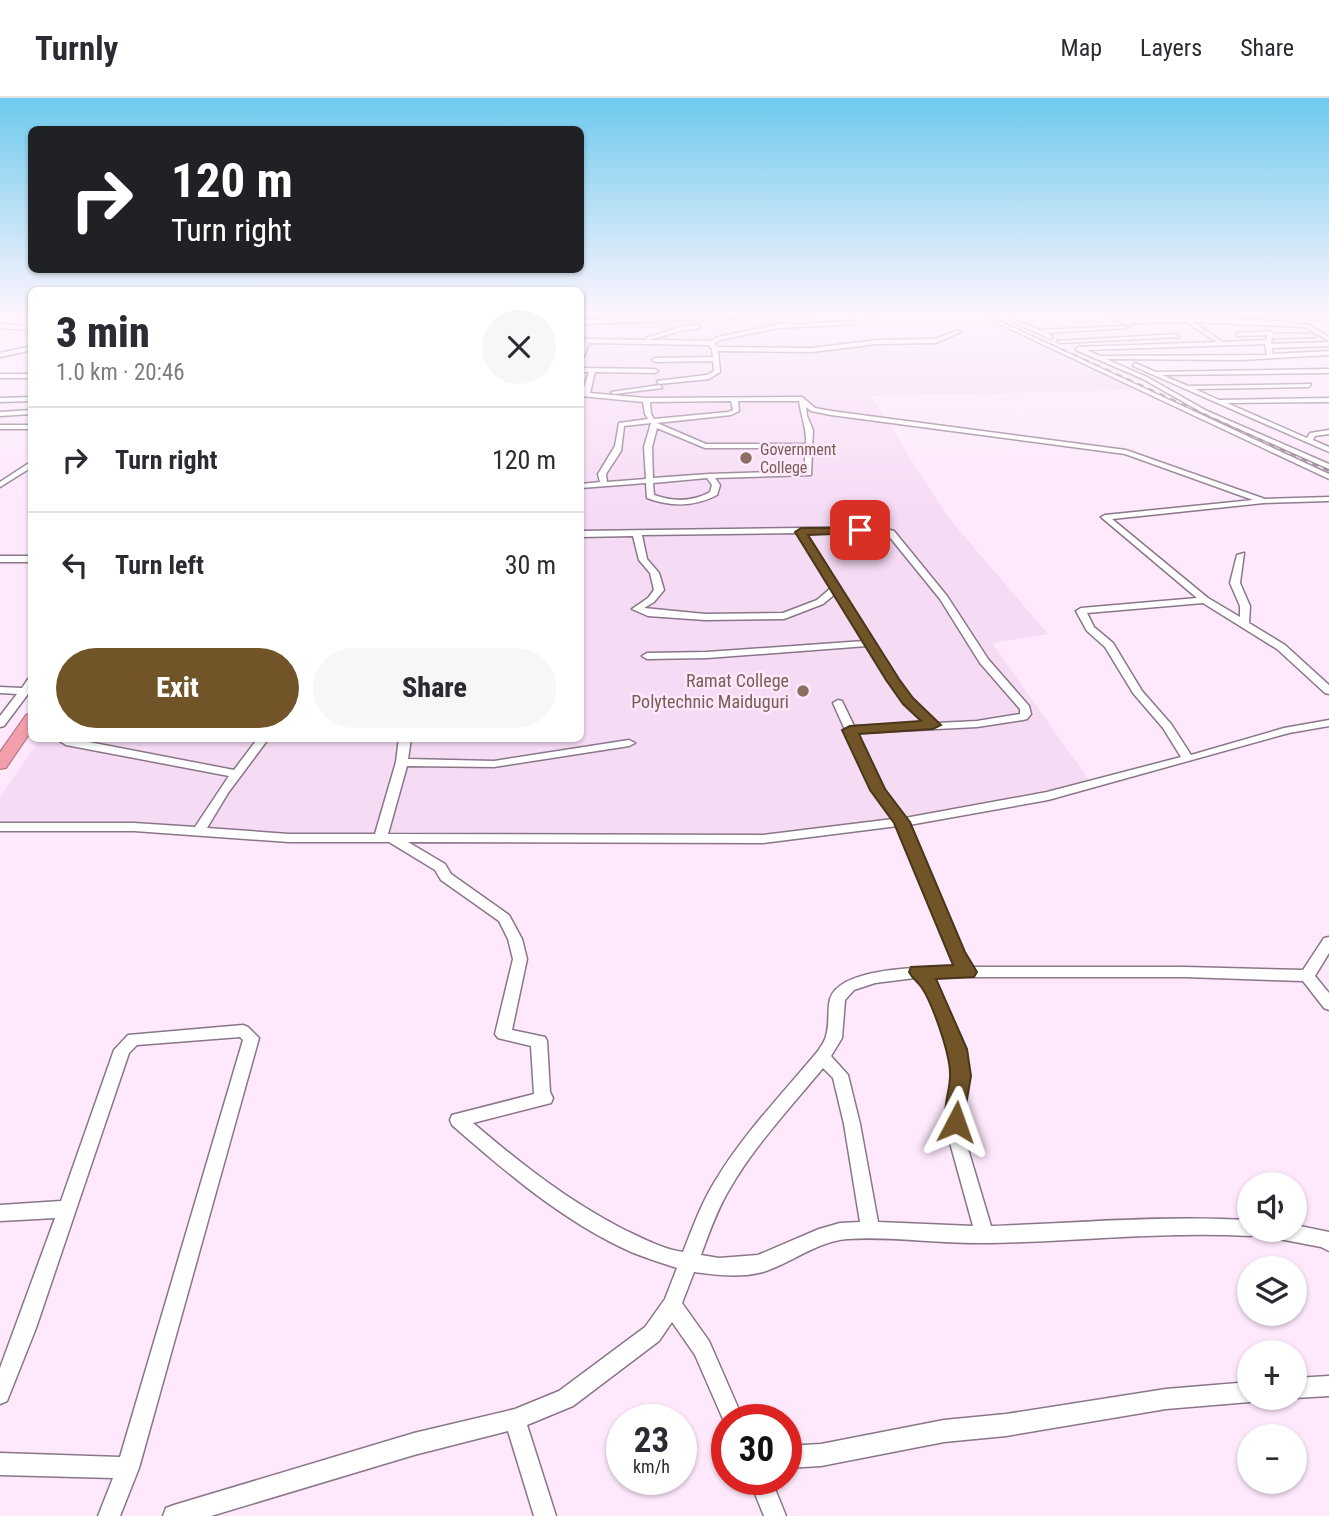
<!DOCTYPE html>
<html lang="en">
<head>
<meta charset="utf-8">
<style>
  body { margin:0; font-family:"Roboto Condensed",sans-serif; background:#f7f7f7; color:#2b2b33; height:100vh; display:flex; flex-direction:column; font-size:26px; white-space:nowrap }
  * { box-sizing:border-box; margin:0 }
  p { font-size:23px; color:#7c7c81 }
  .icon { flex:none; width:38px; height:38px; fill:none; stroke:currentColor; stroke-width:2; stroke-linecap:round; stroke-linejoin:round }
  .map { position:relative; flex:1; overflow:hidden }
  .sheet { position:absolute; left:28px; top:189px; width:556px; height:455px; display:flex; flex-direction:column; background:#fff; border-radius:10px; box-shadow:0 2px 5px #0004 }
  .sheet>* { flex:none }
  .hud { position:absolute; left:28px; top:28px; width:556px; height:147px; border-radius:10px; box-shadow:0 2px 5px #0004; background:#202124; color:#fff; overflow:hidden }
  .tools { position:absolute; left:1237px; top:1074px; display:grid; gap:14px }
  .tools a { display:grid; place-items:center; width:70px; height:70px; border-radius:50%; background:#fff; box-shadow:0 2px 5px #0004; font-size:35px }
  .speed { position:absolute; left:606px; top:1306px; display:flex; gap:14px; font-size:35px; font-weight:700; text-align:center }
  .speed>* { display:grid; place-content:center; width:91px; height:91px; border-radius:50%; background:#fff; box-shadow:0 2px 5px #0004; line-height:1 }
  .speed small { font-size:18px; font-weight:400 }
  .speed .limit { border:10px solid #d22; background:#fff; color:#111 }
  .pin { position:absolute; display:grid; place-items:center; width:60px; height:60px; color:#fff; margin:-30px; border-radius:14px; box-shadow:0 4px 10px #0006 }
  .me { position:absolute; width:77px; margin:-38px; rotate:4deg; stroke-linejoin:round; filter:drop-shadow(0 0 5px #0008) }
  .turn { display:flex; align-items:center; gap:24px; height:147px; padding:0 28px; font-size:32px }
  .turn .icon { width:91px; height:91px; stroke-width:2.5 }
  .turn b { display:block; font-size:49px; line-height:60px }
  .round { display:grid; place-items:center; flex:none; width:74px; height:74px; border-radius:37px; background:#f7f7f7 }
  .head { display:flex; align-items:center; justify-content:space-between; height:119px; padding:0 28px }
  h1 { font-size:42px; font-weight:800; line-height:52px }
  .cta { display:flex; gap:14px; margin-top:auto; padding:14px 28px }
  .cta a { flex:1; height:80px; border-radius:42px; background:#715427; color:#fff; font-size:28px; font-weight:800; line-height:80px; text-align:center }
  .cta a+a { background:#f7f7f7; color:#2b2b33 }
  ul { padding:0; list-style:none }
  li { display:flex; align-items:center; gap:21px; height:105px; padding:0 28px; border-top:2px solid #e1e1e2 }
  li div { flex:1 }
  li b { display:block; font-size:26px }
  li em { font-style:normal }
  header { display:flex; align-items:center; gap:42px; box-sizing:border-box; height:98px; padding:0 35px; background:#fff; border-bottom:2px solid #e1e1e2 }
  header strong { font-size:33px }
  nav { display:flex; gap:38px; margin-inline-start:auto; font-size:24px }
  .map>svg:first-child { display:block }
</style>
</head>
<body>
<header>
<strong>Turnly</strong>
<nav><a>Map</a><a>Layers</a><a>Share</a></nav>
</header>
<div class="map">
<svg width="1329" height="1418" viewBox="0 0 1329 1418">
  <rect width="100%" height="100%" fill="#fde8fc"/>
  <!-- built -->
  <path fill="#f6dbf5" d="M970,216L1135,292L871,298L948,419L1048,536L992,545L1091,685L923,721L764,737L274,738L152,727L0,725V699L40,641L581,640V225Z"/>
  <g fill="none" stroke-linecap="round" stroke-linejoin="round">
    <defs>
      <path id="minor" d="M802,216H841L581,226V222Z
        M850,216H883L880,218Z
        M978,216H984L1329,376V381Z
        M1103,216H1109L1123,221L1202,220L1279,223L1309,227L1329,239V243L1306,229L1193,224L1223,244L1266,242L1268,237L1236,238L1238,235L1271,233L1273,236H1313L1315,239L1272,240L1271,246L1329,244V248L1272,250L1273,256L1329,253V257L1240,262L1106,261L1147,279L1207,313L1329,366V371L1203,315L1143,281L1076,252L1078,249L1217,244L1186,224L1130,225L1132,226L1129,228ZM1265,246L1267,257L1100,258L1086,252Z
        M1271,216L1329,218V222L1274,218Z
        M1011,221L1040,232L1123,228L1126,230L1047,235L1053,239L1050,241L1011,223Z
        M854,223L856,226L778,230L720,242L714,246L717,249L812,250L877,242L934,241L956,233L961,234L935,245L877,246L812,254L718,253L720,274L709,281L659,286L657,283L707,277L714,273L713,263L655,264L652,262L655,260L713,259L712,251L709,247L589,245L584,258L581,260L583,245H581V241L647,242L646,240L684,228L698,227L700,230L684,232L649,242L710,243L718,239L789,224L791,227Z
        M0,226L32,228V232L0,230Z
        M1177,236L1179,239L1060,245L1057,243Z
        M32,248V252L0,259V255Z
        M1135,265L1156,274L1329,271V275L1162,277L1188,288L1311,286L1309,289L1195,291L1219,302L1329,300V304L1227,305L1307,340L1310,335L1329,332V336L1315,338L1313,342L1329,349V354L1133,268Z
        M581,270L655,271L658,273L655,275L595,274L590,295L646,300L802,299L815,310L831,313L1126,352L1265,401L1329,399V403L1264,405L1112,421L1208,500L1240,519V508L1230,485L1237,457L1244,455L1240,485L1250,508L1249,525L1285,547L1329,587V596L1325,595L1277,551L1203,505L1087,515L1094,529L1113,545L1142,593L1171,626L1191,657L1284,630L1329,622V628L1289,635L1048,702L909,727L963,855L971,869H1185L1303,872L1324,840L1329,839V855L1315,878L1329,895V912L1324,910L1303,883L1185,879H932L938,887L965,951L969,977L964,1007L965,1041L991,1128C1078,1125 1163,1117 1250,1122V1132H1258L1256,1136L1250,1138C1161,1133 1073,1144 985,1145C939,1146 893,1138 847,1141C815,1144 792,1165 763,1174C741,1180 716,1177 694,1174L682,1205L709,1243L743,1321H726V1328L695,1257L672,1224L659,1243L573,1308L527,1327L556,1418H534L508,1333L414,1357L211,1418H163L166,1410L174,1407L414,1335L515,1311L559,1293L645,1229L665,1201L677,1170C662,1165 646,1160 631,1154C564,1124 507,1075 452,1027L450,1022L452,1017L534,996L531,948L498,940L495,936L513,861L508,841L499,823L441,782L435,772L389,744H289L134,733H0V725H134L195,729L229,678L66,647L55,640H68L234,672L258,640H269L228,695L207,730L289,736H375L396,664L399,640H411L408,661L494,663L629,642L635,645L629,648L494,669L407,668L388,736L763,737L893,721L872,692L833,605L838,602L842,603L854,628L925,625L904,605L867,548L707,560L647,561L642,558L647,555L707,554L864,543L835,496L823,506L784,521L705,522L648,518L632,511L648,500L654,492L650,475L639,462L633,438L581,439V433L879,429L894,433L947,498L988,561L1029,608L1031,616L1027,621L1023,622L977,629L857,635L884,691L905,720L1047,694L1181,659L1163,630L1133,595L1105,549L1087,533L1076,513L1081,510L1197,500L1101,419L1105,417L1253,402L1125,356L831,317L811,313L806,309L807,318L813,332L811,377L715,380L720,387L717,397C694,409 671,409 647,400L646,385L581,390V386L600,384L598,376L615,348L619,325L648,321L645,316L643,304L581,298L589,274H581ZM731,303L733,312L728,314L654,321L651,316L650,304ZM738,303H799C801,318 807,331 806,346H706L657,325L731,317L739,313ZM651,325L644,349L646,381L607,384L606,376L621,353L624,328ZM657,330L705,350H806L804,373L709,376L653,380L652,349ZM707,380L712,387L710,394C692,404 674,404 654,397L653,385ZM878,434L888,437L940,501L980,565L1020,611V616L977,623L937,625L912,601L898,581L806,435ZM797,435L831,490L817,502L783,515L705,516L644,510L654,504L664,492L659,475L647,461L642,437ZM898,728L949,855L957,869C929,869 840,868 830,901C827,913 830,926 826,938C825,943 821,948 818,953C784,994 745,1034 717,1080C702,1103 693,1129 683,1154C662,1151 642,1140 623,1131C568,1103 520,1065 473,1025L551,1005L553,1000L550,994L547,943L545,939L512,932L527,861L522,841L509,817L451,776L445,766L408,744L763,745ZM915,880L925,890L949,951L953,977L948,1007L949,1041L973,1128L878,1124L860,1026L848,977L831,958L842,940L845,902L854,892L875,885ZM823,970L833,980L844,1026L860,1124L840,1125L819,1131L758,1157L719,1160L701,1157C709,1135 717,1112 729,1092C754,1048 791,1009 823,970Z
        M0,276H32V280H0Z
        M660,287L662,290L614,296L611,294Z
        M32,299V303L0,304V300Z
        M32,312V316L0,318V314Z
        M0,327H32V331H0Z
        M32,363V369L0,389V384Z
        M0,458H32V464H0Z
        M32,580V596H28L4,628L0,629V618L17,596L0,595V589L22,590L28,581Z
        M243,927L248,929L259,940L139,1370L120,1418H98L113,1380L0,1377V1355L120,1359L243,942L240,939L137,947L129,955L36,1230L7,1303L0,1306V1270L55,1120L0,1123V1107L61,1103L114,952L128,937Z
        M1295,1127L1329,1134V1153L1321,1149L1274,1140L1268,1138L1265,1132H1295Z
        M1329,1278V1298L1295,1300V1280Z
        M1250,1284V1300H1258L1250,1304L1166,1311L1006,1338L944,1344L821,1368L786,1370V1348L821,1346L944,1322L1006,1316L1166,1291Z
        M749,1381H771L786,1418H764Z"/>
      <path id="highway" d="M32,615V632L6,670L0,671V654L26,617Z"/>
    </defs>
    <!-- minor casing -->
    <use href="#minor" stroke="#897688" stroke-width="3"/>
    <!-- highway casing -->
    <use href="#highway" stroke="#a56c77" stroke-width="2"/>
    <!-- minor -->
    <use href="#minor" fill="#fff" fill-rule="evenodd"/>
    <!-- highway -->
    <use href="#highway" fill="#f29fac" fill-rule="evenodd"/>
    <!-- rail -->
    <path stroke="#80727f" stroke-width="2" stroke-dasharray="6 6" stroke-linecap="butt" d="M985,216L1329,373"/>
  </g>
  <!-- sky -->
  <linearGradient id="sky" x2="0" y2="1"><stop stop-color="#6ecaed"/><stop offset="0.52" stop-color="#fef5fe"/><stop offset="1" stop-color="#fef5fe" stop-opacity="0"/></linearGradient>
  <rect width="1329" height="414" fill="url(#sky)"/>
  <!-- route -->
  <path fill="#715427" stroke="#493719" stroke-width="2" d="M801,430H864L866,432L860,435L808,437L899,581L913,600L941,627L933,631L859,636L885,691L910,724L965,854L977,874L974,879L936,881L967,951L971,978L966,1007L967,1024L964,1031L956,1033L949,1031C940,1013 950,996 950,978C951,958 933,907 922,890C918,884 912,880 909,874L911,869L953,867L894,725L870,692L842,632L850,628L921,623L903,606L886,582L795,434Z"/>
  <!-- markers -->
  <g fill="#8d6e63" stroke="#fde8fc" stroke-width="2.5">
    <circle cx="746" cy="360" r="7"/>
    <circle cx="803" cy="593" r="7"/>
  </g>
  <g text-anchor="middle" stroke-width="5" stroke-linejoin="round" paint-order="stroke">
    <!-- far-education labels -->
    <g font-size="16" fill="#785e54" stroke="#fde8fc" text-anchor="start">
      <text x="760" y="357">Government<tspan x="760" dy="18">College</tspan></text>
    </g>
    <!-- education labels -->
    <g font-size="18" fill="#785e54" stroke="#fde8fc" text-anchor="end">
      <text x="789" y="589">Ramat College<tspan x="789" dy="21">Polytechnic Maiduguri</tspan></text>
    </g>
  </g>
</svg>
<div class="tools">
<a><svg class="icon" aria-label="sound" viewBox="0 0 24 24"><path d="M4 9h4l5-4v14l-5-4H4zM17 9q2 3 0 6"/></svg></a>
<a><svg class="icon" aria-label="layers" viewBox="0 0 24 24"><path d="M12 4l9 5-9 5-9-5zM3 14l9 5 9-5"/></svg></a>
<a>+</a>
<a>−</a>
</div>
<div class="speed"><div>23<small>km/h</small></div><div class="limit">30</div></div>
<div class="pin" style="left:860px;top:432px;background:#d93025"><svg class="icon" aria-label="arrive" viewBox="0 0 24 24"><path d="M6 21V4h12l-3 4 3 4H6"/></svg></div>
<svg class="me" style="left:956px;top:1024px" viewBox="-20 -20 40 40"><path d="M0-17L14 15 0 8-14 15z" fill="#715427" stroke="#fff" stroke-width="4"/></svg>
<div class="hud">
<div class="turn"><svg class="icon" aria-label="right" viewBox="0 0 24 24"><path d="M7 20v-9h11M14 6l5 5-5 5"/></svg><div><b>120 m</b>Turn right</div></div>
</div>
<section class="sheet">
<div class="head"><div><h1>3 min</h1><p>1.0 km · 20:46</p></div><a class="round"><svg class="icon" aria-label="close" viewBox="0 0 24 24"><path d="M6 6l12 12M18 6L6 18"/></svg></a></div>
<ul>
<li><svg class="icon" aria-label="right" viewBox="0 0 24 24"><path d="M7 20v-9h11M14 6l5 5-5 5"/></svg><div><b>Turn right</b></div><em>120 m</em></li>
<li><svg class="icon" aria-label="left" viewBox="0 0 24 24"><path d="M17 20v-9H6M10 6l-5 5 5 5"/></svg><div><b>Turn left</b></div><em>30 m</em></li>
</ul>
<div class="cta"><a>Exit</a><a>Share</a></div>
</section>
</div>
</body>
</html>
